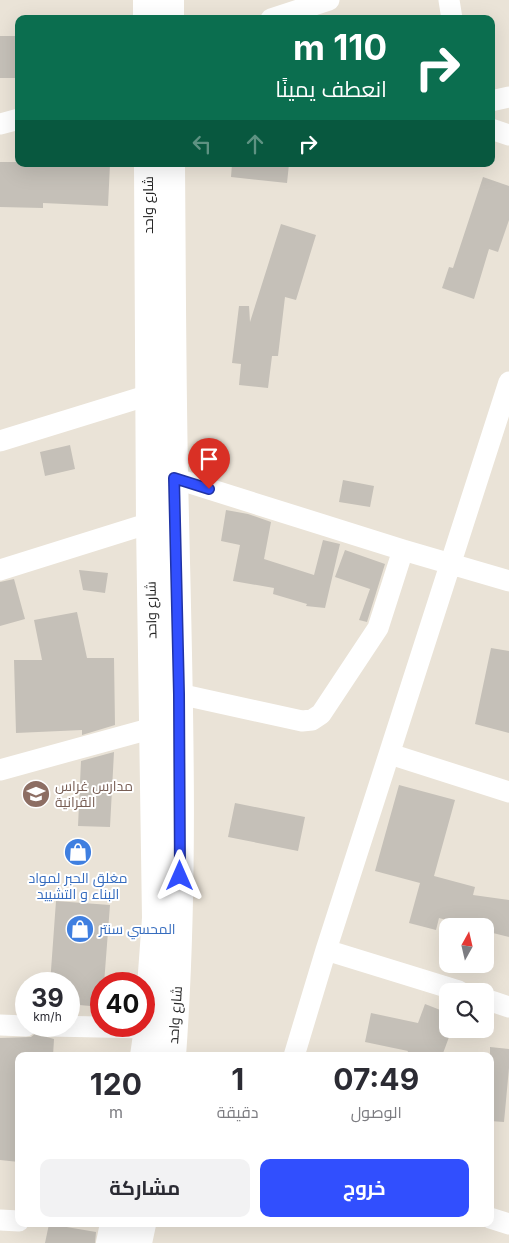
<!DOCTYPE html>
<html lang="ar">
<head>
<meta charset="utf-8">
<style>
  body { margin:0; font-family:Inter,Cairo,sans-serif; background:#f2f2f3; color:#2b2b33; direction:rtl; height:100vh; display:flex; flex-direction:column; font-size:19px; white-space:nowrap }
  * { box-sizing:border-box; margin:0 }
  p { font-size:16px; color:#7c7c81 }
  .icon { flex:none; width:28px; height:28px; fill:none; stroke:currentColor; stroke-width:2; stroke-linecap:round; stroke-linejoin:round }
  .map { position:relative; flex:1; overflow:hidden; direction:ltr }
  .side { position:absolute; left:15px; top:1052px; width:479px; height:175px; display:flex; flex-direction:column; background:#fff; border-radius:10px; box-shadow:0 5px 20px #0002; direction:rtl }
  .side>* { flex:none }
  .hud { position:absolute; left:15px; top:15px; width:480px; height:152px; border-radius:10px; box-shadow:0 5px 20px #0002; direction:rtl; background:#0b6e4f; color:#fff; overflow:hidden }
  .needle { width:32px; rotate:8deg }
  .fabs { position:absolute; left:439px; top:918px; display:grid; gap:10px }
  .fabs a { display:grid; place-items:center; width:55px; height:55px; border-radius:10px; background:#fff; box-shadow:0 5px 20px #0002; font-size:25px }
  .speed { position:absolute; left:15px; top:972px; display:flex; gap:10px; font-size:25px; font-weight:700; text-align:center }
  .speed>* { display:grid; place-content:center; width:65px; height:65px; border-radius:50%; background:#fff; box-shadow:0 5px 20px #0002; line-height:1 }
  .speed small { font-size:12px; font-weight:400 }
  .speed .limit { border:8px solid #d22; background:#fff; color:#111 }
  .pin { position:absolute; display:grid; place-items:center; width:42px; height:42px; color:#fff; margin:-51px -21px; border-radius:50% 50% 50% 0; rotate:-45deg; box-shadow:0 0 5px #0007 }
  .pin .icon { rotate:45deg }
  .me { position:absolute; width:55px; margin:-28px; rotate:0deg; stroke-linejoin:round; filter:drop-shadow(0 0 4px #0008) }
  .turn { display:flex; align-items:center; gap:18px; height:105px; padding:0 25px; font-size:22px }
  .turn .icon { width:65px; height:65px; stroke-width:2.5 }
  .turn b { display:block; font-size:35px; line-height:42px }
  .lanes { display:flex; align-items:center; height:48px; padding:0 25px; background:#0003; justify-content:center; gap:25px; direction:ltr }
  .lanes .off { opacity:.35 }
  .eta { display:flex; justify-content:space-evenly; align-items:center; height:85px; text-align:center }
  .eta b { font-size:30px; font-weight:700; line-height:35px }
  .button { display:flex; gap:10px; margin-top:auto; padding:10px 25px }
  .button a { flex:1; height:58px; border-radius:10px; background:#314ffe; color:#fff; font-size:20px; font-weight:700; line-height:58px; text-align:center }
  .button a+a { background:#f2f2f3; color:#2b2b33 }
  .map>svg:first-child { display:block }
</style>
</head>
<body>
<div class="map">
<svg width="509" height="1243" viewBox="0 0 509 1243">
  <rect width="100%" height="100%" fill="#eae3d7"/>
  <!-- building -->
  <path fill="#c5c0b8" d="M0,36H19V78H0Z
    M0,162H19V164H110L108,206L43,203V208L0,207Z
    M232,164H289L287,183L231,177Z
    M483,177L509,186V220L498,252L489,249L474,299L442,288L449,267L453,268Z
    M281,224L316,235L296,300L285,297L278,356H272L268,388L239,385L241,364L232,363L239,306H249L250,322Z
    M70,445L75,469L45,476L40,452Z
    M343,480L374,486L370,507L339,502Z
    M226,510L248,514L271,522L264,559L314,575L323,540L340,544L325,608L306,606L307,604L273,594L274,588L233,581L240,545L221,541Z
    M345,550L385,564L367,622L359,620L370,589L335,577Z
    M79,570L108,573L105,593L83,590Z
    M14,579L25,619L0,626V582Z
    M77,612L87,658H114L115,725L82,735V730L16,733L14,660H42L34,620Z
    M491,648L509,651V733L475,724Z
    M114,752L110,827L78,826L81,761Z
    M399,785L455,800L434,876L475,887L473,895L509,900V937L485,931V926H469L439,918L436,930L409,923L420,883L375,871Z
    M235,803L305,817L298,851L228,837Z
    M56,901L110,905L104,984H101V1007L69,1004V984H50Z
    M425,1004L448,1013V1029H452L442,1056H406L408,1051L365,1042L371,1013L418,1023Z
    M38,1028L43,1036L54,1039L53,1056H19V1162L0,1160V1038L31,1037L36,1033Z
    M490,1047L509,1049V1068L504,1122L490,1121Z
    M49,1224L96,1232L95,1243H45Z"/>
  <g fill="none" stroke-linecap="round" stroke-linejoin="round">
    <!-- street -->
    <path stroke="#fff" stroke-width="21" d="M449,0L452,19
      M271,19L329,0
      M491,101L509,97
      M0,124L19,119
      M491,129L509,135
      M0,441L149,395
      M174,478L403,550L509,581
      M0,570L150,523
      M179,694L302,721L312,720L321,714L378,628L403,550
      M390,754L509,792
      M0,770L153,728
      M326,950L459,991
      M485,999L509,1007
      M0,1025L26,1026
      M50,1026L148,1028
      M294,1056L326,950L509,382
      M490,1218L509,1224
      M0,1220L19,1221"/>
    <!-- secondary -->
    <path stroke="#fff" stroke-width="28" d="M147,0V19
      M170,0V19
      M171,164C172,282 172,400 175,518C179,698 185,877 172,1056
      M144,1056L148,1028L156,918L150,523L148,164
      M110,1243L114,1224
      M138,1243L142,1224"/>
  </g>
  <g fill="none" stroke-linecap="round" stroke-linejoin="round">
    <defs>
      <path id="route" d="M180,876L179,694L174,478L209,489"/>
    </defs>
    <!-- route casing -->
    <use href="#route" stroke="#2033a5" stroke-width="12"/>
    <!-- route -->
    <use href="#route" stroke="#314ffe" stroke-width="9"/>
  </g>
  <!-- icons -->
  <defs>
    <symbol id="school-disc" viewBox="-11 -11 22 22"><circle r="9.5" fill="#8d6e63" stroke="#fff"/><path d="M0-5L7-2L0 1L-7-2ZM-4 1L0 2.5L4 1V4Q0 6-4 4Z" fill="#fff"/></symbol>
    <symbol id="shop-disc" viewBox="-11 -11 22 22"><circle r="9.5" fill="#3f7fe0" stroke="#fff"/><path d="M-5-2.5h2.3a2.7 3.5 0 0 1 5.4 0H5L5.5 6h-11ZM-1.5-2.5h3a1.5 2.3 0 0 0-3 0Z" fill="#fff"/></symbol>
  </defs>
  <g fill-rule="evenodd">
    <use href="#school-disc" x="20" y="778" width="32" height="32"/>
    <use href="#shop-disc" x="62" y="836" width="32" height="32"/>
    <use href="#shop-disc" x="64" y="913" width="32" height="32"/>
  </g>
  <g text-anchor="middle" stroke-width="4" stroke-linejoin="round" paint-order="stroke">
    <!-- street labels -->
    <g font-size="14" fill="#272727" stroke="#fff">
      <text transform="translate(148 205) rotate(-90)" y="5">شارع واحد</text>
      <text transform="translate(151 610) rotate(-91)" y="5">شارع واحد</text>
      <text transform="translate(175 1015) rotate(-86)" y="5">شارع واحد</text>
    </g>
    <!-- education labels -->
    <g font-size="14" fill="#785e54" stroke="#fff" text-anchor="start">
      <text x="55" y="791">مدارس غراس<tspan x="55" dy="16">القرانية</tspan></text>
    </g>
    <!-- shop labels -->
    <g font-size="14" fill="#366cbe" stroke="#fff">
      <text x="78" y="883">مغلق الحبر لمواد<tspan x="78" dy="16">البناء و التشييد</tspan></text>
      <text x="99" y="934" text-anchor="start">المحسي سنتر</text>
    </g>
  </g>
</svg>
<div class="fabs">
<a><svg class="needle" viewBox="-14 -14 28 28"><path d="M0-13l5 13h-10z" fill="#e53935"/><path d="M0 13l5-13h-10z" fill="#7c7c81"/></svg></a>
<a><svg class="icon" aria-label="search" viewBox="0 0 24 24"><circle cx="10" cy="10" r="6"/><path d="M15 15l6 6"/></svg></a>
</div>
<div class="speed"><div>39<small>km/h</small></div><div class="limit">40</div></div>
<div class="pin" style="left:209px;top:489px;background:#d93025"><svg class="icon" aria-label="arrive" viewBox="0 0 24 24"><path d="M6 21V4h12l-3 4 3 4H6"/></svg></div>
<svg class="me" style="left:180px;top:876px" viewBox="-20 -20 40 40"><path d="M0-17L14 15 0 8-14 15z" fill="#314ffe" stroke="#fff" stroke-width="4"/></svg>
<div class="hud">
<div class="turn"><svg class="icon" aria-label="right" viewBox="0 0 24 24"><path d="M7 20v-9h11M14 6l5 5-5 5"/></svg><div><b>110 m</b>انعطف يمينًا</div></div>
<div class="lanes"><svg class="icon off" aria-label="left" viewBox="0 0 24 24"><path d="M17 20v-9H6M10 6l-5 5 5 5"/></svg><svg class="icon off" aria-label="ahead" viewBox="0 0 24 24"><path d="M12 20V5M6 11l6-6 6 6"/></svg><svg class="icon" aria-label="right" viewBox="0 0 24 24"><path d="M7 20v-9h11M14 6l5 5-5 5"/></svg></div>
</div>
<section class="side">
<div class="eta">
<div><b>07:49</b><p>الوصول</p></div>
<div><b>1</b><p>دقيقة</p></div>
<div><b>120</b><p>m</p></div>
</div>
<div class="button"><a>خروج</a><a>مشاركة</a></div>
</section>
</div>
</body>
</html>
